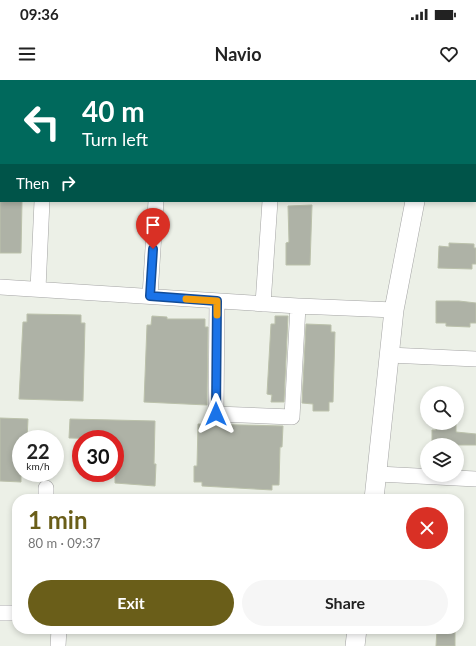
<!DOCTYPE html>
<html lang="en">
<head>
<meta charset="utf-8">
<style>
  body { margin:0; font-family:Lato,sans-serif; background:#f6f6f6; color:#222; height:100vh; display:flex; flex-direction:column; font-size:15px; white-space:nowrap }
  * { box-sizing:border-box; margin:0 }
  p { font-size:13px; color:#767676 }
  .icon { flex:none; width:22px; height:22px; fill:none; stroke:currentColor; stroke-width:2; stroke-linecap:round; stroke-linejoin:round }
  .map { position:relative; flex:1; overflow:hidden }
  .panel { position:absolute; left:12px; top:414px; width:452px; height:140px; display:flex; flex-direction:column; background:#fff; border-radius:16px; box-shadow:0 2px 6px #0003 }
  .panel>* { flex:none }
  .guide { position:absolute; left:0px; top:0px; width:476px; height:122px; box-shadow:0 2px 6px #0003; background:#00695c; color:#fff; overflow:hidden }
  .fabs { position:absolute; left:420px; top:306px; display:grid; gap:8px }
  .fabs a { display:grid; place-items:center; width:44px; height:44px; border-radius:50%; background:#fff; box-shadow:0 2px 6px #0003; font-size:20px }
  .speed { position:absolute; left:12px; top:350px; display:flex; gap:8px; font-size:20px; font-weight:700; text-align:center }
  .speed>* { display:grid; place-content:center; width:52px; height:52px; border-radius:50%; background:#fff; box-shadow:0 2px 6px #0003; line-height:1 }
  .speed small { font-size:10px; font-weight:400 }
  .speed .limit { border:6px solid #d22; background:#fff; color:#111 }
  .pin { position:absolute; display:grid; place-items:center; width:34px; height:34px; color:#fff; margin:-41px -17px; border-radius:50% 50% 50% 0; rotate:-45deg; box-shadow:0 0 4px #0007 }
  .pin .icon { rotate:45deg }
  .me { position:absolute; width:44px; margin:-22px; rotate:0deg; stroke-linejoin:round; filter:drop-shadow(0 0 3px #0008) }
  .turn { display:flex; align-items:center; gap:14px; height:84px; padding:0 16px; font-size:18px }
  .turn .icon { width:52px; height:52px; stroke-width:2.5 }
  .turn b { display:block; font-size:28px; line-height:34px }
  .then { display:flex; align-items:center; height:38px; padding:0 16px; background:#0003; gap:8px; font-size:15px }
  .round { display:grid; place-items:center; flex:none; width:42px; height:42px; border-radius:21px; background:#f6f6f6 }
  .summary { display:flex; align-items:center; justify-content:space-between; height:68px; padding:0 16px }
  h1 { font-size:24px; font-weight:700; line-height:30px; color:#6a5e19 }
  .cta { display:flex; gap:8px; margin-top:auto; padding:8px 16px }
  .cta a { flex:1; height:46px; border-radius:24px; background:#6a5e19; color:#fff; font-size:16px; font-weight:700; line-height:46px; text-align:center }
  .cta a+a { background:#f6f6f6; color:#222 }
  .status { display:flex; justify-content:space-between; align-items:center; height:28px; padding:0 20px; background:#fff; direction:ltr }
  .status svg { height:11px; fill:currentColor }
  header { display:flex; justify-content:space-between; align-items:center; height:52px; padding:0 16px; background:#fff; font-size:18px; font-weight:700 }
  .map>svg:first-child { display:block }
</style>
</head>
<body>
<div class="status"><b>09:36</b><svg viewBox="0 0 49 12"><path d="M0 12V9h3v3zM5 12V6h3v6zM10 12V3h3v9zM15 12V0h3v12zM26 1h20v11H26zM47 4h2v5h-2z"/></svg></div>
<header><svg class="icon" aria-label="menu" viewBox="0 0 24 24"><path d="M4 6h16M4 12h16M4 18h16"/></svg>Navio<svg class="icon" aria-label="heart" viewBox="0 0 24 24"><path d="M12 20l-8-8c-3-5 5-10 8-4 3-6 11-1 8 4z"/></svg></header>
<div class="map">
<svg width="476" height="566" viewBox="0 0 476 566">
  <rect width="100%" height="100%" fill="#ecf0e7"/>
  <!-- building -->
  <path fill="#aeb2a6" stroke="#bbc1ab" d="M0,121H22L21,173H0Z
    M312,125L310,185H286V163L289,162L288,126Z
    M449,163L474,164V168H476V184H472V189L438,188L439,166L449,167Z
    M436,221H459L476,223V243H470V247L446,246V243H436Z
    M27,234L81,235V243H85L83,321L19,319L23,242H27Z
    M152,236L167,237V239H205V247H208L207,325L144,322L147,245H151Z
    M275,236H288L284,322H271L272,315L267,314L271,244H275Z
    M306,244L331,245V252H335L333,322H329V331H313V324L302,323Z
    M0,338L28,339L27,359H21V402L0,401Z
    M70,339L155,341L154,384H156L155,406L115,403V359L69,358Z
    M437,343H456V352L476,354V365H432V350H436Z
    M198,344L283,346L282,367H280L279,405H272V410L202,406V402H194V386H197Z
    M437,549H455V566H436Z"/>
  <g fill="none" stroke-linecap="round" stroke-linejoin="round">
    <defs>
      <path id="minor" d="M0,207L298,226L394,230
        M38,209L42,121
        M150,216L156,121
        M217,221L216,334L292,337L298,226
        M263,224L270,121
        M389,275L476,279
        M378,394L476,399
        M46,419V408
        M0,533H17
        M58,566L59,549"/>
      <path id="tertiary" d="M438,1V0
        M374,419L394,230L415,121
        M355,566L357,549"/>
    </defs>
    <!-- minor casing -->
    <use href="#minor" stroke="#a4a4a4" stroke-width="16"/>
    <!-- tertiary casing -->
    <use href="#tertiary" stroke="#a4a4a4" stroke-width="20"/>
    <!-- minor -->
    <use href="#minor" stroke="#fff" stroke-width="15"/>
    <!-- tertiary -->
    <use href="#tertiary" stroke="#fff" stroke-width="19"/>
  </g>
  <g fill="none" stroke-linecap="round" stroke-linejoin="round">
    <defs>
      <path id="route" d="M153,169L150,216L217,221L216,334"/>
    </defs>
    <!-- route casing -->
    <use href="#route" stroke="#114b97" stroke-width="10"/>
    <!-- route -->
    <use href="#route" stroke="#1a73e8" stroke-width="7"/>
    <!-- slow -->
    <path stroke="#f59e0b" stroke-width="7" d="M186,219L217,221V235"/>
  </g>
</svg>
<div class="fabs">
<a><svg class="icon" aria-label="search" viewBox="0 0 24 24"><circle cx="10" cy="10" r="6"/><path d="M15 15l6 6"/></svg></a>
<a><svg class="icon" aria-label="layers" viewBox="0 0 24 24"><path d="M12 4l9 5-9 5-9-5zM3 14l9 5 9-5"/></svg></a>
</div>
<div class="speed"><div>22<small>km/h</small></div><div class="limit">30</div></div>
<div class="pin" style="left:153px;top:169px;background:#d93025"><svg class="icon" aria-label="arrive" viewBox="0 0 24 24"><path d="M6 21V4h12l-3 4 3 4H6"/></svg></div>
<svg class="me" style="left:216px;top:334px" viewBox="-20 -20 40 40"><path d="M0-17L14 15 0 8-14 15z" fill="#1a73e8" stroke="#fff" stroke-width="4"/></svg>
<div class="guide">
<div class="turn"><svg class="icon" aria-label="left" viewBox="0 0 24 24"><path d="M17 20v-9H6M10 6l-5 5 5 5"/></svg><div><b>40 m</b>Turn left</div></div>
<div class="then">Then<svg class="icon" aria-label="right" viewBox="0 0 24 24"><path d="M7 20v-9h11M14 6l5 5-5 5"/></svg></div>
</div>
<section class="panel">
<div class="summary"><div><h1>1 min</h1><p>80 m · 09:37</p></div><a class="round" style="background:#d93025;color:#fff"><svg class="icon" aria-label="close" viewBox="0 0 24 24"><path d="M6 6l12 12M18 6L6 18"/></svg></a></div>
<div class="cta"><a>Exit</a><a>Share</a></div>
</section>
</div>
</body>
</html>
